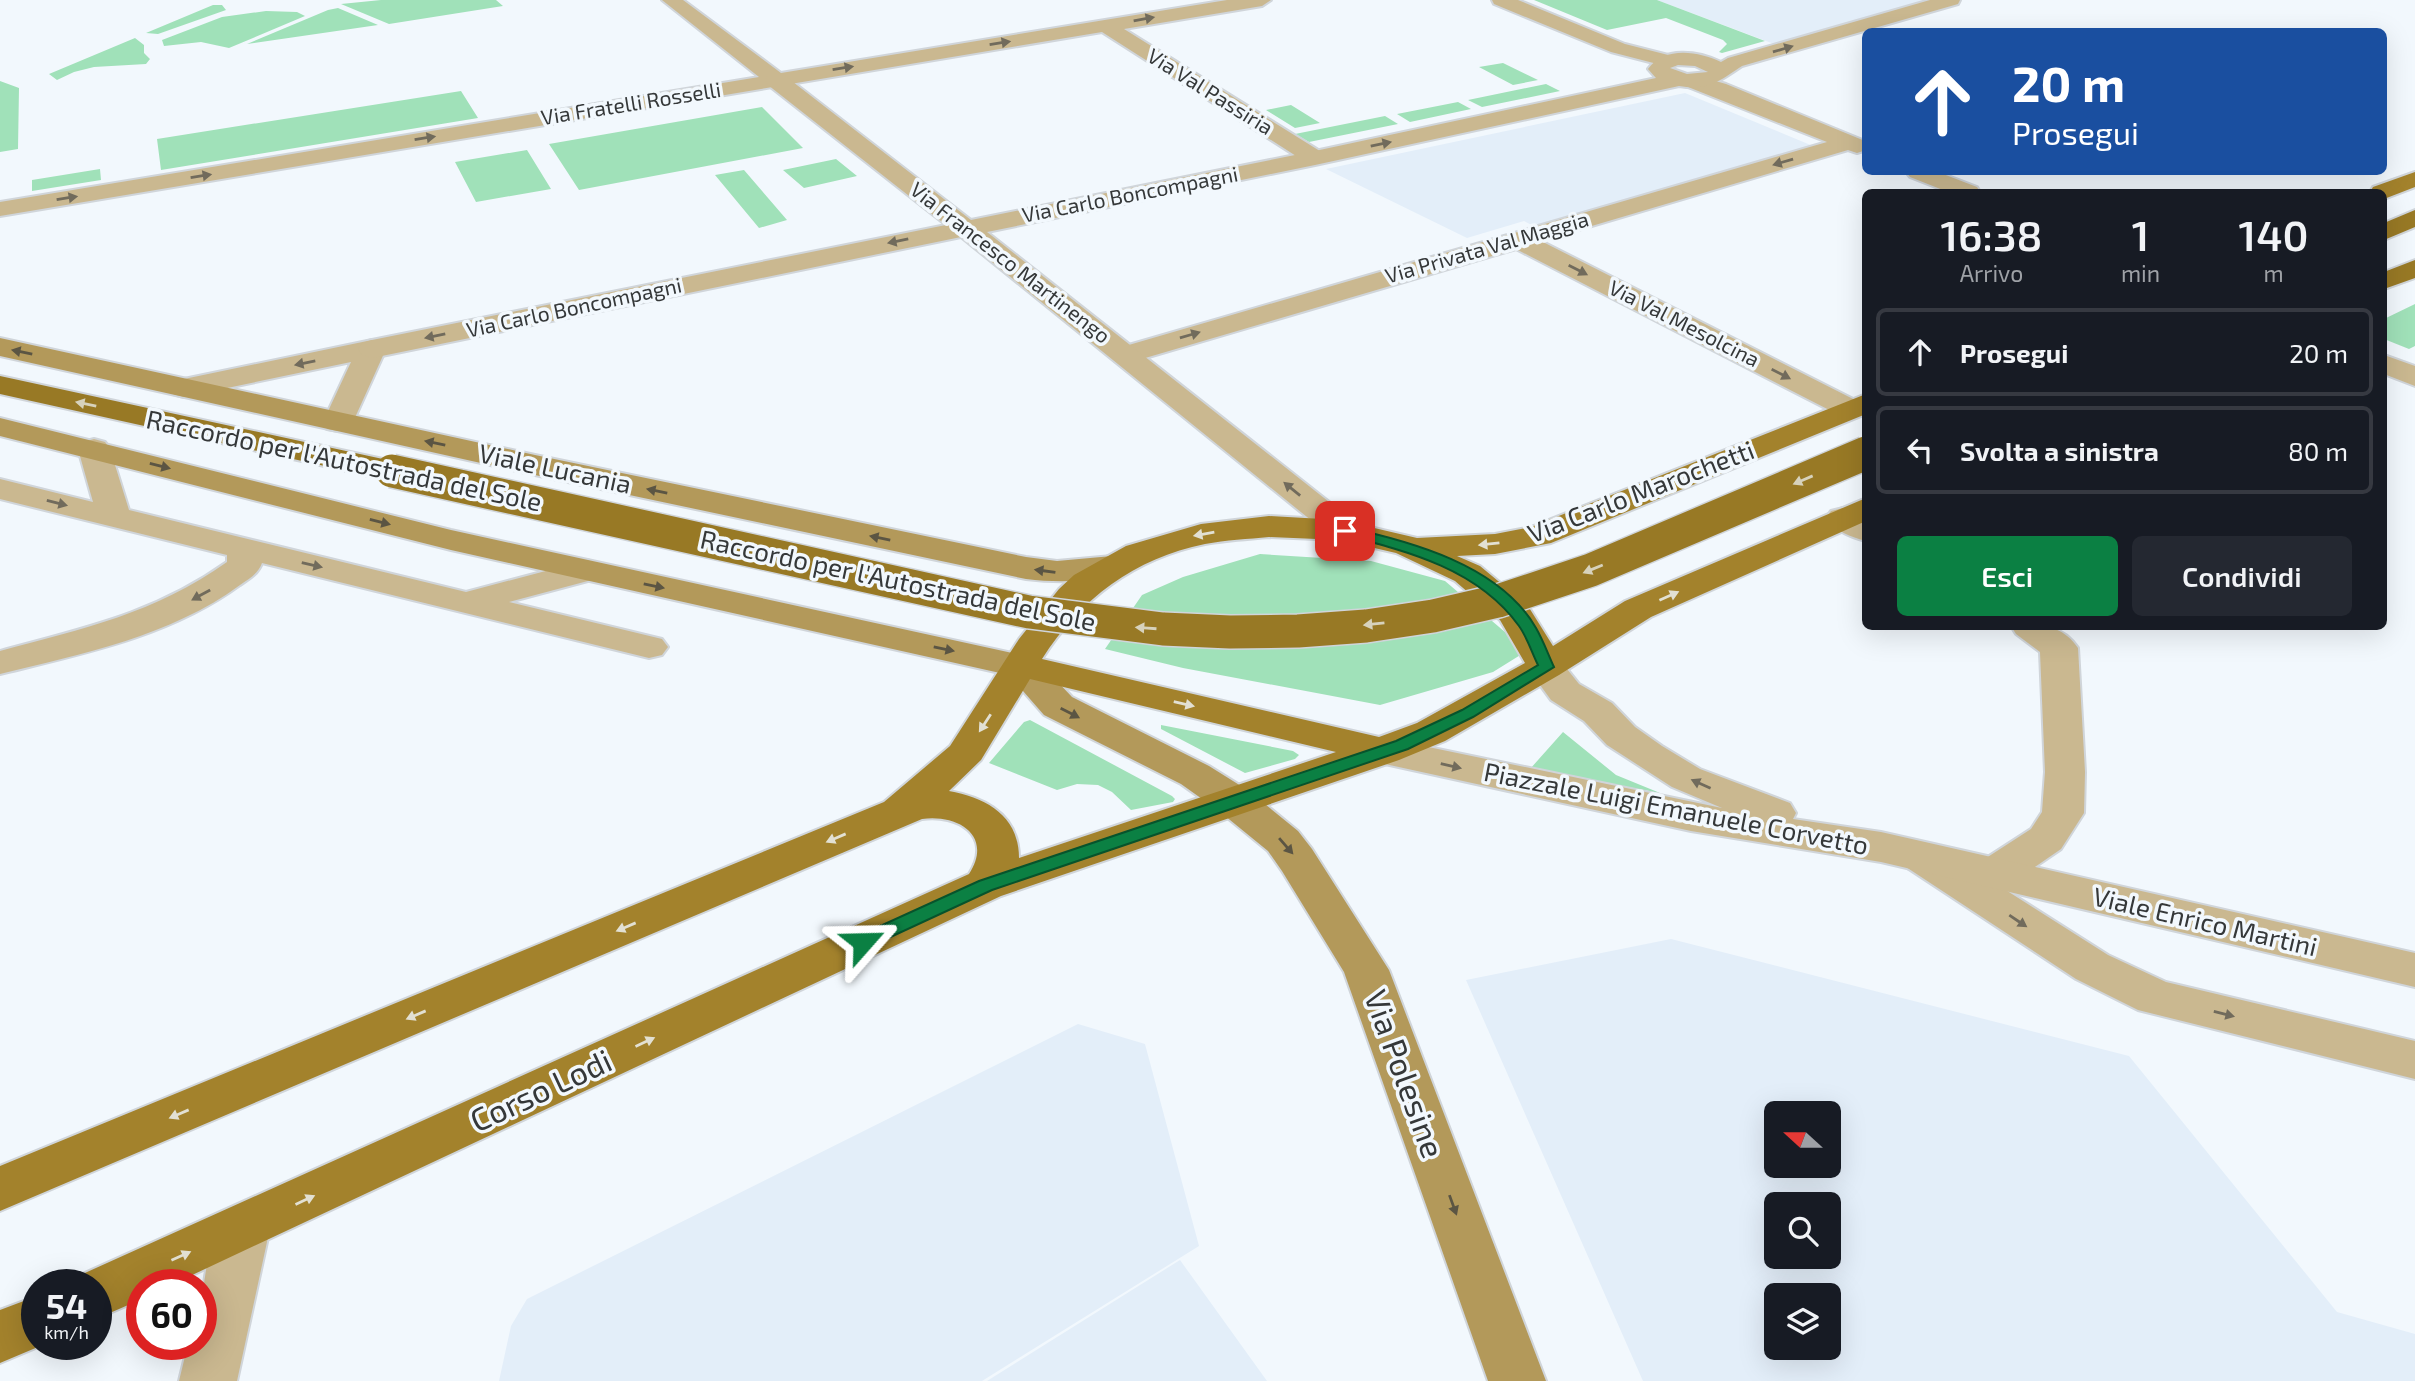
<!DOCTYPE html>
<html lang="it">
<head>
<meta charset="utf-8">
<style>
  body { margin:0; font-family:"Exo 2",sans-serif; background:#242831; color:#f1f3f6; height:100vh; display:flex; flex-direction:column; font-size:26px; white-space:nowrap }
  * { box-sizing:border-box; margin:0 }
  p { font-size:23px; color:#9ea1a6 }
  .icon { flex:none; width:38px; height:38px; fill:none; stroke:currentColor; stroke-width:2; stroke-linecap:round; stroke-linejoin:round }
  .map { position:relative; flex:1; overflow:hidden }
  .side { position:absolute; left:1862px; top:189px; width:525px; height:441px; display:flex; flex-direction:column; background:#171b24; border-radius:10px; box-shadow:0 7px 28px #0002 }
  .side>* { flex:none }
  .banner { position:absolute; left:1862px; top:28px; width:525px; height:147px; border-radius:10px; box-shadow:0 7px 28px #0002; background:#1a4fa0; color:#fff; overflow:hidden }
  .needle { width:46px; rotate:291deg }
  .tools { position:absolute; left:1764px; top:1101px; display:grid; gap:14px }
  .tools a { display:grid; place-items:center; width:77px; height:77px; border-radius:10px; background:#171b24; box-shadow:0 7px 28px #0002; font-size:35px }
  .speed { position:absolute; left:21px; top:1269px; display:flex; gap:14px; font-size:35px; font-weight:700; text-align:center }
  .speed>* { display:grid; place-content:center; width:91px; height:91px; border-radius:50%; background:#171b24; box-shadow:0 7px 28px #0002; line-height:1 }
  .speed small { font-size:18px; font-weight:400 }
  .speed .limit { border:10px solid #d22; background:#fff; color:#111 }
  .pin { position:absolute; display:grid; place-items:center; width:60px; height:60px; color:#fff; margin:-30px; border-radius:14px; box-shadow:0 4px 10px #0006 }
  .me { position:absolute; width:77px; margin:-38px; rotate:65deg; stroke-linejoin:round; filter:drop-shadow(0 0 5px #0008) }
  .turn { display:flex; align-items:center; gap:24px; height:147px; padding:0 35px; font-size:32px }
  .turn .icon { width:91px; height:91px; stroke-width:2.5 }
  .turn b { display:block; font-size:49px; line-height:60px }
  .eta { display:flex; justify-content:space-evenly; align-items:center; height:119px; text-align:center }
  .eta b { font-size:42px; font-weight:600; line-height:49px }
  .primary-button { display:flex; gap:14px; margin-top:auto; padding:14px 35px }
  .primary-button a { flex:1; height:80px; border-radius:10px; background:#0b8043; color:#fff; font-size:28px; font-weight:600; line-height:80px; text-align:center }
  .primary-button a+a { background:#242831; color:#f1f3f6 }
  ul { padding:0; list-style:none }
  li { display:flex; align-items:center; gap:21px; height:88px; margin:0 14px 10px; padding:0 21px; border:4px solid #363941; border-radius:10px }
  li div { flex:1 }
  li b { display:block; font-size:26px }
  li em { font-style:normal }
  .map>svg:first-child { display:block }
</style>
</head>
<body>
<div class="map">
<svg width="2415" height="1381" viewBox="0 0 2415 1381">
  <rect width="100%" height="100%" fill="#f2f8fd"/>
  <!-- built -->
  <path fill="#e3eef9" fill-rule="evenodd" d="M1657,0H1951L1785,48Z
    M1685,93L1813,146L1539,229L1524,221L1467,238L1326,169Z
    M1671,939L2129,1056L2337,1312L2415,1334V1381H1643L1466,980ZM1776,1113H1829V1166H1776ZM1776,1204H1829V1256H1776ZM1776,1295H1829V1348H1776Z
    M1078,1024L1145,1044L1199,1246L982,1381H499L511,1326L527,1299Z
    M1180,1260L1267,1381H987Z"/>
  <!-- green -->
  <path fill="#a0e1b9" d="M381,0H496L503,6L389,24L341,4Z
    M1534,0H1657L1765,41L1722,53L1719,52L1727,44L1723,40L1666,18L1607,30Z
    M213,5H222L226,10L158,34L146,33Z
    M338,8L378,25L247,44L328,10Z
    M266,11L297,12L305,16L229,48L201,42L164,46L162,40L222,17Z
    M135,38L144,45V53L150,59L146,64L94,67L74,72L57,80L49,74Z
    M1503,63L1538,80L1513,85L1479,67Z
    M0,81L19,88L18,149L0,152Z
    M1546,84L1560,91L1482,107L1468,100Z
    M461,91L478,118L161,170L157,139Z
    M1458,102L1471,109L1410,122L1397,114Z
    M1291,105L1320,123L1295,128L1266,110Z
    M762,107L803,148L579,190L549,144Z
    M1385,116L1398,124L1309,142L1295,134Z
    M527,150L551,189L476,202L455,162Z
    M836,159L857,176L804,188L783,170Z
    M100,169L101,180L32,191V180Z
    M744,170L787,220L759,228L715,175Z
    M2415,304V346L2409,349L2384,339V319Z
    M1260,554L1371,561L1445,581L1512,638L1522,654L1493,672L1380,705L1183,668L1105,649L1142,595L1183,577Z
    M1030,720L1172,796L1175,799L1173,802L1131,810L1112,792L1098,785L1077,784L1057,790L989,763L1024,722Z
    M1161,725L1293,751L1299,755L1295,759L1245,773L1161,729Z
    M1563,732L1616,775L1660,793L1530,769Z"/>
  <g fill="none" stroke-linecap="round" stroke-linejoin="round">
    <defs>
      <path id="minor" d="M662,0H683L781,73L1227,0H1271L1262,6L1124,29L1323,153L1327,158L1323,163H1307L1102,32L0,216V202L759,77Z
        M1492,0H1518L1625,44L1676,57L1679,61L1676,65L1669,67L1611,52L1494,4Z
        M1691,74L1726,84L1865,141L1866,150L1857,153L1848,150L1541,241L1861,403L1865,409L1861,415L1850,418L1839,415L1516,249L1135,361L1125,364L1115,361L1110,355L1115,349L1827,142L1683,85L1680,80L1683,75Z
        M1906,172H1938L1977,187L1980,192H1948L1910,177Z
        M372,340L382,343L386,349L353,422L349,429L338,431L327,429L323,422L351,362L184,397L173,394L169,388L173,382L184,379Z
        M2384,355L2415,366V386L2384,374Z
        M94,439L105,442L110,449L129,510L466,592L587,560L599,564L605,571L599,578L509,602L662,639L668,647L662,655L649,658L262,563C258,574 249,579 240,585C171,636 82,654 0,674V651C84,628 154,614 227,562V555L0,499V479L93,502L78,449L83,442Z
        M1843,508L1866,517V541C1851,537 1835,531 1826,518L1831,511Z
        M2011,626C2039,626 2060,622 2078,648L2085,772L2084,813L2061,849L2010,884L2001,887L2108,955L2166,982L2415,1041V1079L2138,1010L2076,979L1906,867L1899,856L1906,845C1935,837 1951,855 1975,870L1980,862L2031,829L2042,812L2045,772L2040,652L2016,634Z
        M243,1205L262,1212L270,1228L237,1381H179L188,1344H201C201,1298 204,1254 224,1212Z"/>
      <path id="tertiary" d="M1930,0H1960L1958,4L1742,66C1719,81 1709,91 1679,86L1315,165L987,232L1357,524L1362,531L1357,538L1345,541L1333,538L961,237L372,358L362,355L358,349L362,343L372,340L946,225L768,85L765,80L768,75H784L971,220L1315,151L1656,78L1648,69C1664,46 1698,51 1721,62L1728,58ZM1678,65L1695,66L1708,72L1687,74L1670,68Z
        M1546,656L1559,659L1579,684L1612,703L1635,727L1662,746L1700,769L1790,803L1796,813L1793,819L1881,832L2415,953V987L1881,862L1691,831L1385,764L1371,760L1365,751L1371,742L1385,738L1722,808L1672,787L1607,745L1584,721L1551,700L1527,667L1533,659Z"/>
      <path id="secondary" d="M0,338L535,455L1026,557L1057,561L1112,556L1124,559L1129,566L1124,573C1092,582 1059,583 1026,579L535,475L0,356Z
        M0,418L451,530L1035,658L1072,697L1209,766L1249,791L1298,831L1312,849L1389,970L1546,1381H1488L1344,972L1282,871L1268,851L1219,811L1181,784L1044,715L1009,675L451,550L0,436Z"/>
      <path id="primary" d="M2415,172V187L2384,199V192H2370L2373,187Z
        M1866,394V414L1551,543L1495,554L1457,556L1480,566L1528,606L1553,646L1625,601L1866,498V521L1651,617L1559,675L1445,741L1399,760L1001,896L173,1284H142V1299L96,1319V1284H73L76,1277L969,874C994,835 957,814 922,819L0,1211V1166L884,802L950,746L1019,639L1059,589L1074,575L1126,546L1201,524L1269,516L1340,520L1417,538L1495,534L1531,527ZM1269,537L1340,540L1396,553L1455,581L1500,620L1525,663L1417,723L1379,737L1042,659C1080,599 1135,558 1205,544C1226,540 1248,539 1269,537ZM1030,679L1336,752L1019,858C1019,816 987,798 949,791L981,760Z
        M37,1296V1344H45L0,1363V1310Z"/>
      <path id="trunk" d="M2415,210V227L2384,240V223Z
        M2415,260V278L2384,289V272Z
        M0,376L392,461L403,464L408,471L403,478L392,481L0,394Z"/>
    </defs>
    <!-- minor casing -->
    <use href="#minor" stroke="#d0d5da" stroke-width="4"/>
    <!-- tertiary casing -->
    <use href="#tertiary" stroke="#d0d5da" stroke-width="4"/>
    <!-- secondary casing -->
    <use href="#secondary" stroke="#d0d5da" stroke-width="4"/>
    <!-- primary casing -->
    <use href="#primary" stroke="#d0d5da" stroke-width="4"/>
    <!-- trunk casing -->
    <use href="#trunk" stroke="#d0d5da" stroke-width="4"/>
    <!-- minor -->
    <use href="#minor" fill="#cab890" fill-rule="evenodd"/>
    <!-- tertiary -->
    <use href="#tertiary" fill="#cab890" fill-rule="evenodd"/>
    <!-- secondary -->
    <use href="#secondary" fill="#b3995a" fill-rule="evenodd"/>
    <!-- primary -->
    <use href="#primary" fill="#a3822c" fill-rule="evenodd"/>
    <!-- trunk -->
    <use href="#trunk" fill="#987925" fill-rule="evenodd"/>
    <defs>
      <path id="trunk-bridge" d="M392,471L1029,612L1163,629L1230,632L1298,631L1366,626L1433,616L1498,601L1591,570L1866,453"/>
    </defs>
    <!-- trunk-bridge casing -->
    <use href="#trunk-bridge" stroke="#d0d5da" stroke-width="36" stroke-linecap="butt"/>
    <!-- trunk-bridge -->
    <use href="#trunk-bridge" stroke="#987925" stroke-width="33"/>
  </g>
  <!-- one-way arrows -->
  <defs><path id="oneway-solid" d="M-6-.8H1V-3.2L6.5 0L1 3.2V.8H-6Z" transform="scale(1.75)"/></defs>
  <g fill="#716b5c">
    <use href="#oneway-solid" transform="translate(1144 19) rotate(-10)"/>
    <use href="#oneway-solid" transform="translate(1000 43) rotate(-9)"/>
    <use href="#oneway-solid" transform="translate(1783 49) rotate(-16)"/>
    <use href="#oneway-solid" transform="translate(843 68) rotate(-9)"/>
    <use href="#oneway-solid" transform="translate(425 138) rotate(-9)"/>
    <use href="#oneway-solid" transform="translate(1381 144) rotate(-12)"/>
    <use href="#oneway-solid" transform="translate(1783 162) rotate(164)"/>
    <use href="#oneway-solid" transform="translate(201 176) rotate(-9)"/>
    <use href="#oneway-solid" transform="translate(67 198) rotate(-9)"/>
    <use href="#oneway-solid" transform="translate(898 241) rotate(168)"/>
    <use href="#oneway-solid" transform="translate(1578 270) rotate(27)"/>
    <use href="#oneway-solid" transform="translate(1190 335) rotate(-16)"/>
    <use href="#oneway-solid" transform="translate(435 336) rotate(168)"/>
    <use href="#oneway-solid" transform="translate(305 363) rotate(169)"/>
    <use href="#oneway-solid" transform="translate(1781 374) rotate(27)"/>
    <use href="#oneway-solid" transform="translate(1292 489) rotate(-141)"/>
    <use href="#oneway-solid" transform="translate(57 503) rotate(14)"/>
    <use href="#oneway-solid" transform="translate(312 565) rotate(13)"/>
    <use href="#oneway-solid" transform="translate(201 595) rotate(151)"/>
    <use href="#oneway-solid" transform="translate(1451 766) rotate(13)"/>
    <use href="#oneway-solid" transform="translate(1701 784) rotate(-156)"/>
    <use href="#oneway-solid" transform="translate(2018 921) rotate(34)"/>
    <use href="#oneway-solid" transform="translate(2224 1014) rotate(14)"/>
  </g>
  <g fill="#5b5543">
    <use href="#oneway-solid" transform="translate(22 352) rotate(-168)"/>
    <use href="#oneway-solid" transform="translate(435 443) rotate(-168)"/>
    <use href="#oneway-solid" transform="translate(160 466) rotate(14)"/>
    <use href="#oneway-solid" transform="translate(657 491) rotate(-168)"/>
    <use href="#oneway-solid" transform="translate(380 522) rotate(14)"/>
    <use href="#oneway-solid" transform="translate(880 538) rotate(-168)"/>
    <use href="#oneway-solid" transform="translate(1045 571) rotate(-172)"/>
    <use href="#oneway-solid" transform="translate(654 586) rotate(12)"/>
    <use href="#oneway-solid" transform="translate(944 649) rotate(12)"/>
    <use href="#oneway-solid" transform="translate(1070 713) rotate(27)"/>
    <use href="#oneway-solid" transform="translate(1286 846) rotate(49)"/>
    <use href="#oneway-solid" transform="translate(1453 1205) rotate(70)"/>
  </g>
  <g fill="#d7d2bc">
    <use href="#oneway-solid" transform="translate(86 404) rotate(-168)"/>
    <use href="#oneway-solid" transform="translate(1803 480) rotate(157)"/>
    <use href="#oneway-solid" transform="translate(1593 569) rotate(158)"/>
    <use href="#oneway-solid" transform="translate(1374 624) rotate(174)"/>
    <use href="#oneway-solid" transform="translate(1146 628) rotate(-176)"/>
  </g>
  <g fill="#e2e0d3">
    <use href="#oneway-solid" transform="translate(1204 534) rotate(170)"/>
    <use href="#oneway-solid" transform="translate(1489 544) rotate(174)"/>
    <use href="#oneway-solid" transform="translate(1669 596) rotate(-24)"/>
    <use href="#oneway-solid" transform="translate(1184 704) rotate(13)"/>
    <use href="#oneway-solid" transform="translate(985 723) rotate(123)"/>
    <use href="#oneway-solid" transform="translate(836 838) rotate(157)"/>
    <use href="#oneway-solid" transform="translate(626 927) rotate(157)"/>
    <use href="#oneway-solid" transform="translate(416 1015) rotate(157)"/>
    <use href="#oneway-solid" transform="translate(645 1042) rotate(-25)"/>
    <use href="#oneway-solid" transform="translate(179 1114) rotate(157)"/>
    <use href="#oneway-solid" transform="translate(305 1200) rotate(-25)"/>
    <use href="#oneway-solid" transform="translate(181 1256) rotate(-24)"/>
  </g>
  <!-- route -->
  <path fill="#0b8043" stroke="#07532c" stroke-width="2" d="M1345,527C1410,541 1500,565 1536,628C1543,640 1548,654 1554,667L1473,717L1408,749L992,890L869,947H856L853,942L856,937L979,881L1396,741L1462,710L1538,665C1532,653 1527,637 1519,626C1477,568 1406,551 1340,534V528Z"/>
  <g text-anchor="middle" stroke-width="7" stroke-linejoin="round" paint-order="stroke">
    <!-- far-street labels -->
    <g font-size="21" fill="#353839" stroke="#f2f8fd">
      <text transform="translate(1210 92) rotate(32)" y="7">Via Val Passiria</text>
      <text transform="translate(631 104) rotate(-9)" y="7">Via Fratelli Rosselli</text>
      <text transform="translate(1130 195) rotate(-11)" y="7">Via Carlo Boncompagni</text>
      <text transform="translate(1487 248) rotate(-16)" y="7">Via Privata Val Maggia</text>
      <text transform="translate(1010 263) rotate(38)" y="7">Via Francesco Martinengo</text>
      <text transform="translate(574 308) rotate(-12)" y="7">Via Carlo Boncompagni</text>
      <text transform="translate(1684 324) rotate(27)" y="7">Via Val Mesolcina</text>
    </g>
    <!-- street labels -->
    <g font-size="26" fill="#353839" stroke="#f2f8fd">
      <text transform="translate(344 461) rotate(12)" y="9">Raccordo per l'Autostrada del Sole</text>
      <text transform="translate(555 469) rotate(12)" y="9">Viale Lucania</text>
      <text transform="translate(1641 492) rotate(-21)" y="9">Via Carlo Marochetti</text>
      <text transform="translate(898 581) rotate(12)" y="9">Raccordo per l'Autostrada del Sole</text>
      <text transform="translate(1676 809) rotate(11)" y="9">Piazzale Luigi Emanuele Corvetto</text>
      <text transform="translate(2205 922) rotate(13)" y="9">Viale Enrico Martini</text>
    </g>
    <!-- near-street labels -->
    <g font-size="32" fill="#353839" stroke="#f2f8fd">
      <text transform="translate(1404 1074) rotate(70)" y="11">Via Polesine</text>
      <text transform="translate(541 1091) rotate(-25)" y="11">Corso Lodi</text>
    </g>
  </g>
</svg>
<div class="tools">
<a><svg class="needle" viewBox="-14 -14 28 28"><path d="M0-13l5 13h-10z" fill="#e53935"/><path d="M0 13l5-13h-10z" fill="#9ea1a6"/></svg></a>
<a><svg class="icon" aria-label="search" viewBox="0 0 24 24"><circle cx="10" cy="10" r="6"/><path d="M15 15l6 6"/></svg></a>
<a><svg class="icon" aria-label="layers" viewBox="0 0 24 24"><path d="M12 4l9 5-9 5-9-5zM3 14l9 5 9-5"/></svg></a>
</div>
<div class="speed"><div>54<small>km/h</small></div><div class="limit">60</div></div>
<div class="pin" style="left:1345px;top:531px;background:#d93025"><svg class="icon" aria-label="arrive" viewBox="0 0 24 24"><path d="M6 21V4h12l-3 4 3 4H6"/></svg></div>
<svg class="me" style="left:863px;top:942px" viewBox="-20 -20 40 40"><path d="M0-17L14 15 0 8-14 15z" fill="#0b8043" stroke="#fff" stroke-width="4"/></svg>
<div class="banner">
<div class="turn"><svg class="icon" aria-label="ahead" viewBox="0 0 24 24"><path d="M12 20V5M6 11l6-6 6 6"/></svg><div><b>20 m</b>Prosegui</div></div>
</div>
<section class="side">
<div class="eta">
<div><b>16:38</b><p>Arrivo</p></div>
<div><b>1</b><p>min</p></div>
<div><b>140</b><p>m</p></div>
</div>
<ul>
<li><svg class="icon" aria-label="ahead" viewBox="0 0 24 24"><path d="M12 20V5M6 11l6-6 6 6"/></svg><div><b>Prosegui</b></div><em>20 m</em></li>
<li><svg class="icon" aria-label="left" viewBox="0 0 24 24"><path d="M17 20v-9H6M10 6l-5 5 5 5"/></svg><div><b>Svolta a sinistra</b></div><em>80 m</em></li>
</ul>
<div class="primary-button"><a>Esci</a><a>Condividi</a></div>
</section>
</div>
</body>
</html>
